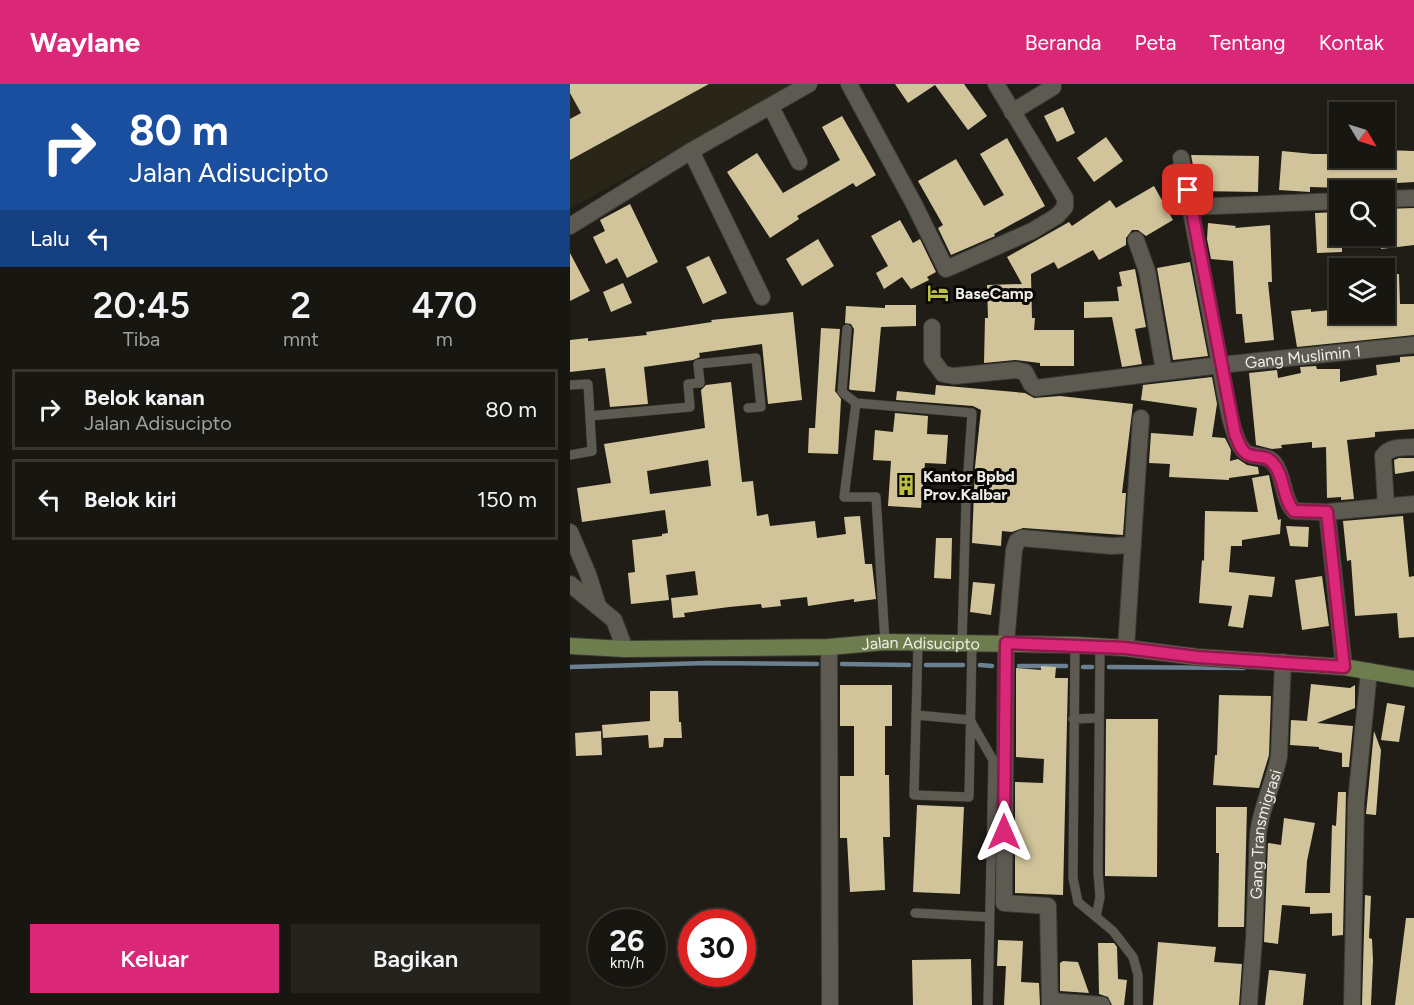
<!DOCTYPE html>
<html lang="id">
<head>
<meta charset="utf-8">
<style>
  body { margin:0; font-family:Figtree,sans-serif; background:#24231e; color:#f1f3f6; height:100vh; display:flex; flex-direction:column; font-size:22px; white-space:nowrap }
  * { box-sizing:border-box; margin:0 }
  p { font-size:20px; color:#9e9f9f }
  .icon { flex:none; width:33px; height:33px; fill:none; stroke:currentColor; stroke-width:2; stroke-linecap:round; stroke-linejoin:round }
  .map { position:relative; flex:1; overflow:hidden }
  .side { display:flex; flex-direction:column; background:#171610; width:570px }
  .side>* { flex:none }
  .banner { background:#1a4fa0; color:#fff; overflow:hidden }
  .needle { width:39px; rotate:128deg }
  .buttons { position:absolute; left:759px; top:18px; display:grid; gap:12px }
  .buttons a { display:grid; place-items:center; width:66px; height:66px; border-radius:0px; background:#171610; box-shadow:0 2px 4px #0004,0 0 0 2px #363530; font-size:30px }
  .speed { position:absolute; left:18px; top:825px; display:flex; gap:12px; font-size:30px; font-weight:700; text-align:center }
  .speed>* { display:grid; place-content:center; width:78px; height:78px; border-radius:50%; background:#171610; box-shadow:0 2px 4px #0004,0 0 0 2px #363530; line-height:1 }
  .speed small { font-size:15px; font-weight:400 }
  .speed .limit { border:9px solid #d22; background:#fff; color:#111 }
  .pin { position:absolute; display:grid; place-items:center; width:51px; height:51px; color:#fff; margin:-26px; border-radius:12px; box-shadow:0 3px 9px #0006 }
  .me { position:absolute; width:66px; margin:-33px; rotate:0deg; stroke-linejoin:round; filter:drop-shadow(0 0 4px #0008) }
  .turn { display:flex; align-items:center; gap:21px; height:126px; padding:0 30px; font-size:27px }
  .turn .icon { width:78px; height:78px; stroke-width:2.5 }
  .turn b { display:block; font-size:42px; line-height:51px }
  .then { display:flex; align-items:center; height:57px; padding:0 30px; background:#0003; gap:12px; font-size:22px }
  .eta { display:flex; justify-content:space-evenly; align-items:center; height:102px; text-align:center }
  .eta b { font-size:36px; font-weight:600; line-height:42px }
  .action { display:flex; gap:12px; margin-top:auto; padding:12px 30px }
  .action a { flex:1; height:69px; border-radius:0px; background:#db2777; color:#fff; font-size:24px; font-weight:600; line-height:69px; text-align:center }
  .action a+a { background:#24231e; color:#f1f3f6 }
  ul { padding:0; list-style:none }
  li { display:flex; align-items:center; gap:18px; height:81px; margin:0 12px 9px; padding:0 18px; border:3px solid #363530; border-radius:0px }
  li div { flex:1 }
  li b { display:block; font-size:22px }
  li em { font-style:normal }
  header { display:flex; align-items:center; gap:36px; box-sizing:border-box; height:84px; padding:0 30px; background:#db2777; color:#fff }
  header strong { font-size:28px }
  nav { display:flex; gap:33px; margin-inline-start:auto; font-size:21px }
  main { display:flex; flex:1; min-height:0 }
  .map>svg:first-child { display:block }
</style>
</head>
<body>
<header>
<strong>Waylane</strong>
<nav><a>Beranda</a><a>Peta</a><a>Tentang</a><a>Kontak</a></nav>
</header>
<main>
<section class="side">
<div class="banner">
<div class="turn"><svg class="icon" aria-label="right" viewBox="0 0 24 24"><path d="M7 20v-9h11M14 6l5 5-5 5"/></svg><div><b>80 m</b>Jalan Adisucipto</div></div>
<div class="then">Lalu<svg class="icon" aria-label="left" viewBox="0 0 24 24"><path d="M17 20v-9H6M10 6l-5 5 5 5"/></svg></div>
</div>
<div class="eta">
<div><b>20:45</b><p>Tiba</p></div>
<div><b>2</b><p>mnt</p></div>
<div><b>470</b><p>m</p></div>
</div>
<ul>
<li><svg class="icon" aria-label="right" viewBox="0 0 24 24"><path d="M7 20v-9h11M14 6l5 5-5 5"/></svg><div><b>Belok kanan</b><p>Jalan Adisucipto</p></div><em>80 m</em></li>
<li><svg class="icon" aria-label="left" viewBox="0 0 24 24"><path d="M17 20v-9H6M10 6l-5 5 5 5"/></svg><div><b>Belok kiri</b></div><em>150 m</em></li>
</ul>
<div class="action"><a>Keluar</a><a>Bagikan</a></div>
</section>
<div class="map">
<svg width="844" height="921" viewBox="0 0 844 921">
  <rect width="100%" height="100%" fill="#1f1d16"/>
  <!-- built -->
  <path fill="#292517" d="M0,0H222L0,125Z"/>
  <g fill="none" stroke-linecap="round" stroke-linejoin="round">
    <!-- stream -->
    <path stroke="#6b8091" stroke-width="4.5" d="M272,580L339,581
      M356,581H393
      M410,581L422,582
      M449,582H496
      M0,583L136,579L247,580
      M513,583H522
      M539,583L674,584"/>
  </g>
  <!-- building -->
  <path fill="#d1c49b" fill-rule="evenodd" d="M0,0H139L0,76V35L11,29L0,9Z
    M325,0H394L417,32L398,46L365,1L338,19Z
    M493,23L505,49L487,58L474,32Z
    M272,32L306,91L286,103L283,99L227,132L229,135L200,154L157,88L187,69L213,109L270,76L252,43Z
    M536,53L553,77L524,98L507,74Z
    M437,54L475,122L424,150L425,152L381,171L368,144L373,141L348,97L386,75L414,122L434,111L410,70Z
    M814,66L844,67V98L827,99V104H814V102L775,101V104L740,103V108L709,106L712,67L743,70H770V74H814Z
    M621,71L689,72L688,108L628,107Z
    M584,102L603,136L576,152L568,146H562L556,154V161L529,176L523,166L488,185L484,178L461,190L462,234H465L464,246H504V282H470V279L445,276L414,279L415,234H418L417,201L452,200L437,173L499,138L502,142L540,116L546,124Z
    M60,120L88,178L57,194L47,174L36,180L23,153L35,147L30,136Z
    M844,124V161L811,165V162L772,164V168L747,169L745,129L770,128V152H814V125Z
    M330,136L343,159L350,155L366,188L357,193L359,196L341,205L332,193L314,205L306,189L318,182L301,152Z
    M638,139L666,142L665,144L700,141L702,198H698L704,256L675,259L672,230H666L663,177L641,175L637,155Z
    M248,155L264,182L232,202L216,175Z
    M0,169L20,207L0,217Z
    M139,172L157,209L133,220L116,183Z
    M620,178L638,272L603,276L587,184Z
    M565,185L576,243L565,245L572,280L552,283L542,233L514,234V218L549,217L547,203L552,202L549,188Z
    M829,190L830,220H844V251L727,263L721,227L741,225V228L770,225V230H814V191Z
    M53,199L62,219L41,228L33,208Z
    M315,221H346V242L311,243L305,308L281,306L279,305L284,245L281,240L275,239L276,222L315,224Z
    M223,228L232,316L198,320L192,260L129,269L130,273L123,276L74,283L78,320L40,323L35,284L0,288V256L18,254V257L77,251L76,248L142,238L141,236Z
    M251,244L270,245L265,307L271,315L268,370L238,369L239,344H245Z
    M844,272V345L805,348V353L777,356L784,415L771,416V413L757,414L756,363L742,364V358L711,361L712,364L702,365L686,361L679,289L707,286L708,294L731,289L730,283L746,282L747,285H770V298L807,291L806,281L830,278V273Z
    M642,293L647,320L642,353L655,354L661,366L660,377L668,375L677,381L688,383L689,390L659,394V396L599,393L600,380L579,379L581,349L623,352L627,324L571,316L573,301Z
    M161,298L172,398L183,397L187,432L198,430L200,442L245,437L247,454L276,450L274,433L290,432L295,480H302L306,515L284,518V515L238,522L237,513L210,516L211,522L192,524L191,520L159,523L114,529L115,533L103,534L101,514L128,511L125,487L96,491L99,516L61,520L58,489L65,488L62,456L92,452V450L98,449L95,426L12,438L7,404L41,399L34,360L135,344L131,306L136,301ZM138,376L141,402L80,410L77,387Z
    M366,301L455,309L464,314L490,312L563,320L552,409H556L553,451L453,444L442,448L432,447L431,462L402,459L405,383L411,326L403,322L326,316L327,307L365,311Z
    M325,329L358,332L357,350L378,351L376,380L355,379L351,424L318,422L321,377L303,376L305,346L323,348Z
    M829,374H844V387L825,390L824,376Z
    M699,391L708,436L711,435L710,450L672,456V462H661L659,488L705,493L702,513L679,511L673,544L658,542L662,522L629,519L632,476L634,477L635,427L688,428L682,394Z
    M833,432L839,493L844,492V553L829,554L827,529L785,532L781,476L777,477L773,437Z
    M716,442L739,443L738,463L720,462Z
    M366,454H382L381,495L364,494Z
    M752,492L759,542L732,546L725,496Z
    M403,498L425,500L421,531L400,528Z
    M471,582L486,583L485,594H498L493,811L445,809V698L473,699L474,675L446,673V584L471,586Z
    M741,600L780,604L785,601V624L747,639L783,642L779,683H772V669L749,665V663L720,661L721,636L737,637Z
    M270,601H322V642H315V691H319L320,753H313L315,806L280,808L277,754H270V692H284V642H270Z
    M80,607H108L109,638H111L112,654H94L93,663L79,664L78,651L33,654L32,641L80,637Z
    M649,611L701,612L699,671L689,704L643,701L645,671H647Z
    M817,619L835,622L829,658L811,656Z
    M536,635H588L587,793L535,792Z
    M31,647L32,671L6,672L5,649Z
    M804,647L811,666L806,731L796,730Z
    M768,708H776L773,851L762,852V829L740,830V823L712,821L708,860L694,858L698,759L711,761L714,734L745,739L737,777L735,809H760L762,741L766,742Z
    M347,721L394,723L390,810L343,808Z
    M646,723H677L674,843H648L649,769H646Z
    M795,811L801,812L799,854L802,855L803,876L801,921H792Z
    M836,834H844V921H825Z
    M428,856L453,857L451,898L469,899L470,921H434L436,882H427Z
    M588,858L646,863L644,878L672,880L669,921H583Z
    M528,859H544L547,863L548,895L557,896L554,921H542L538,913L529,910Z
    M401,875L402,921H343L342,876Z
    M493,877L508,878L519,909L490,907V879Z
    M699,886L736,890L733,921H695Z"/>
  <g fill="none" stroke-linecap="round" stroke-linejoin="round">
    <defs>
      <path id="service" d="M277,245L272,308L286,319
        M0,301L18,300L22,367L0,371
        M20,332L120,323L118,300L130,299L128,280L186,274L191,323L178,324
        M315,558L306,413H274L286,319L402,329L396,416L392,559
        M348,559L344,711L399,713L402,559
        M505,561L503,794L508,818L543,847L563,873L568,891V921
        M346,631L400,636
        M503,635L529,634
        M400,636L423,676L418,921
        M345,829L419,833
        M526,833L530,813L528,788L530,562"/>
      <g id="minor">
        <path d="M279,0L344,120L376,185L462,147L487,132L495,123V114L426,0"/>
        <path d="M201,23L229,78"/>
        <path d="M442,28L483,3"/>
        <path d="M121,67L192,213"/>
        <path d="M814,115L844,114"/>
        <path d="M621,123L770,117"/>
        <path d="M0,142L121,67L239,0"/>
        <path d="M566,156L577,187L594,287"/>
        <path d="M362,243V275L373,290L384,292L446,286L455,288L461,300L466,304L650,281L611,74"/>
        <path d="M816,422L813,372C820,362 833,364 844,363"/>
        <path id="s1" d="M757,428L724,427C712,414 715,393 704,379C696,369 682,375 674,367C661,355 654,300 650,281L844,261"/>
        <path d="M0,448L18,490L28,522"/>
        <path d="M0,500L44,536L55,565"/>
        <path d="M259,563L260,921"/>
        <path d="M556,564L571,334"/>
        <path d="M774,583L757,428L844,420"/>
        <path d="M480,917L532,921"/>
        <path d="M480,921L478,822L434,819L436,559L444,466L447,457L452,454L541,462L563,461"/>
        <path id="s2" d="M679,921L684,855L688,750C691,723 704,699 709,672L713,578"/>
        <path d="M782,921L786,718L799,587"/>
      </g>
      <g id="secondary">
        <path id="s3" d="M0,562L55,565L259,563L315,558L505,561L556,564L627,573L774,583L844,595"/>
      </g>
    </defs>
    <!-- service casing -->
    <use href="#service" stroke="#3c3a35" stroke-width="10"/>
    <!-- minor casing -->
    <use href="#minor" stroke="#3c3a35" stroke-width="18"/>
    <!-- secondary casing -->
    <use href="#secondary" stroke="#3c3a35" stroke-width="18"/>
    <!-- service -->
    <use href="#service" stroke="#5d5a51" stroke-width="9"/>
    <!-- minor -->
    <use href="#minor" stroke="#5d5a51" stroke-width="16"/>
    <!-- secondary -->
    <use href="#secondary" stroke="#6e7d4d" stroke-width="16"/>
  </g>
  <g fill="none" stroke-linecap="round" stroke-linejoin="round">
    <defs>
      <path id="route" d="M434,748L436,559L556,564L627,573L774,583L757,428L724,427C712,414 715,392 703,379C696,370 686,375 677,370C670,366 668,356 665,350L618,106"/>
    </defs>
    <!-- route casing -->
    <use href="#route" stroke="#8e194d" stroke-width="15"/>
    <!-- route -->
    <use href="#route" stroke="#db2777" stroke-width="10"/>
  </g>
  <!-- icons -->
  <defs>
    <symbol id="hotel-bare" viewBox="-9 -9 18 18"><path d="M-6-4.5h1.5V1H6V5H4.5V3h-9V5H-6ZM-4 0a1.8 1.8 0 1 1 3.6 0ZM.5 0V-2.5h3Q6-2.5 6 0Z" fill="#bcbf44" stroke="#080705" stroke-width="2.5" paint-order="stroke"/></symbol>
    <symbol id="building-bare" viewBox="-9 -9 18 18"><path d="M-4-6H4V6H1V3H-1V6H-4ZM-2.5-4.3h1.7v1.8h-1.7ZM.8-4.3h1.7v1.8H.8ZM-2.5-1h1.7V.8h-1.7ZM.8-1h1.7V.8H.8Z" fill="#bcbf44" stroke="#080705" stroke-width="2.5" paint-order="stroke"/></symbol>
  </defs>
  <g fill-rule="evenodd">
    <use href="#hotel-bare" x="353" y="194" width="30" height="30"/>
    <use href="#building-bare" x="321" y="386" width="30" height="30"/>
  </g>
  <g text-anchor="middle" stroke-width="6" stroke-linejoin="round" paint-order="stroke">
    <!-- poi labels -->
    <g font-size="16" font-weight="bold" fill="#efede8" stroke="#080705" text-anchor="start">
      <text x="385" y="215">BaseCamp</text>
      <text x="353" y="398">Kantor Bpbd<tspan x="353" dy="18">Prov.Kalbar</tspan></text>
    </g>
    <!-- street labels -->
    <g font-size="16" fill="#efede8" stroke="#080705">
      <text dy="6" stroke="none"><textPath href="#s1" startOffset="292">Gang Muslimin 1</textPath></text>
      <text dy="6" stroke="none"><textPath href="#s3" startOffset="351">Jalan Adisucipto</textPath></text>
      <text dy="6" stroke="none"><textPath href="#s2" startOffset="172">Gang Transmigrasi</textPath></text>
    </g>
  </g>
</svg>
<div class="buttons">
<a><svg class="needle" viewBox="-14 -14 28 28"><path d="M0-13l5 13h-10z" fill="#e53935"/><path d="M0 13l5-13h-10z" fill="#9e9f9f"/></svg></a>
<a><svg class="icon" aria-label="search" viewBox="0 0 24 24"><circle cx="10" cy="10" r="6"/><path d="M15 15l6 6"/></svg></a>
<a><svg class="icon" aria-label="layers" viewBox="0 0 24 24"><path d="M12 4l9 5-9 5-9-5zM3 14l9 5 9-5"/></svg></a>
</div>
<div class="speed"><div>26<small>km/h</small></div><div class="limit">30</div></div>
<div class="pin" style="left:618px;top:106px;background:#d93025"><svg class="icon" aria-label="arrive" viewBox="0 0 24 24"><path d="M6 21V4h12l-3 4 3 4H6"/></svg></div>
<svg class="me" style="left:434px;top:748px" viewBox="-20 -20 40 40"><path d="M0-17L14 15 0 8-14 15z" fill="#db2777" stroke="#fff" stroke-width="4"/></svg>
</div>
</main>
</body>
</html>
